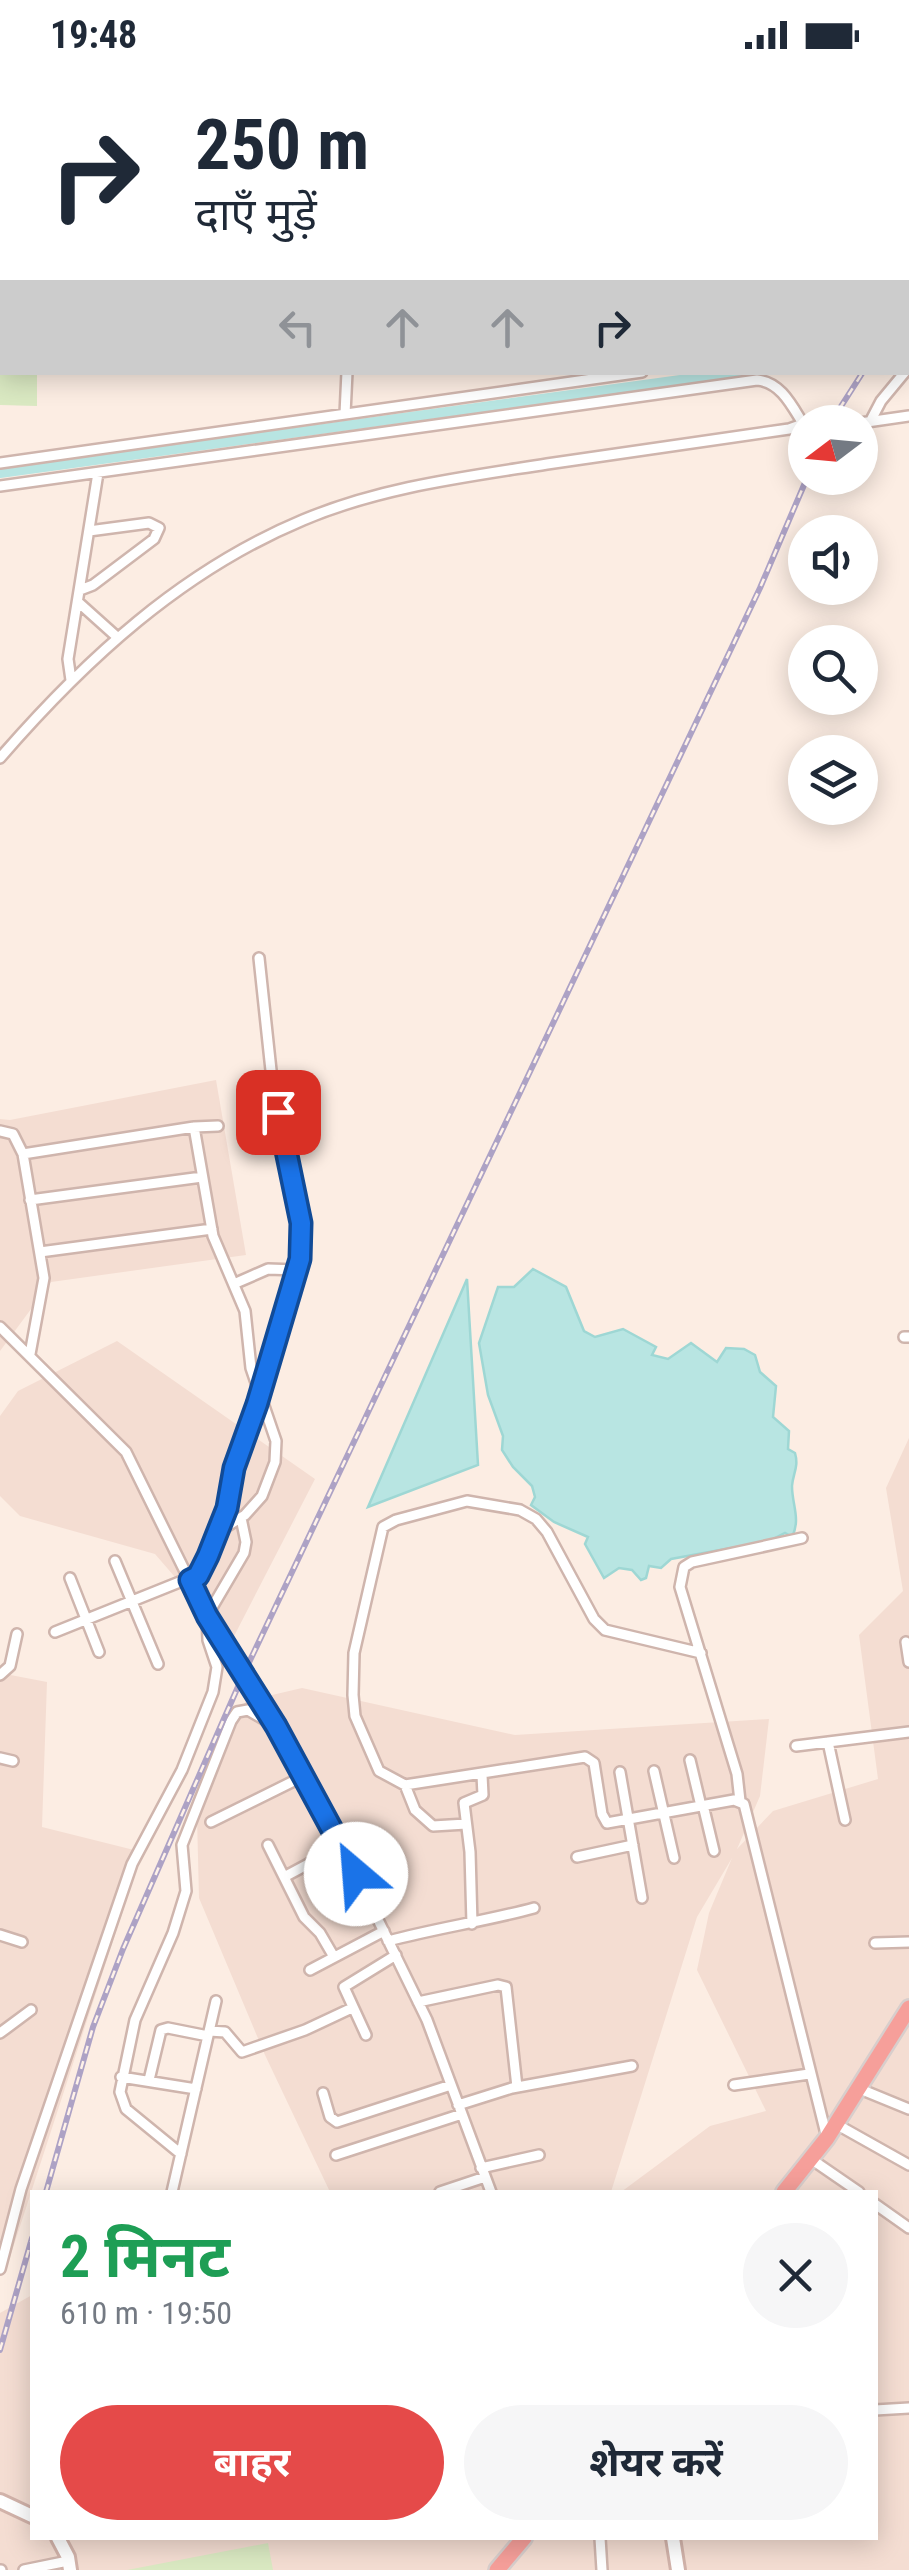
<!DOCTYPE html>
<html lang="hi">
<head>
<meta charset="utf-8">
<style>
  body { margin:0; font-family:"Roboto Condensed","Noto Sans Devanagari",sans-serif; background:#f6f6f7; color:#1f2937; height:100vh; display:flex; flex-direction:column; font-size:38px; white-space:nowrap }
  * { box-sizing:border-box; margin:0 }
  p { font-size:32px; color:#747a83 }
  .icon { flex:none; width:55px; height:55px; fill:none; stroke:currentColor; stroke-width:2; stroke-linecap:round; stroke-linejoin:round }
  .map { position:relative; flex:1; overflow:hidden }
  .drawer { position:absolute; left:30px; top:2120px; width:848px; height:350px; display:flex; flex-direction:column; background:#fff; border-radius:0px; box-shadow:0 5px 25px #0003 }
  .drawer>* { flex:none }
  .top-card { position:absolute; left:0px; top:0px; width:910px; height:305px; box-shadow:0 5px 25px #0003; background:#fff; color:#1f2937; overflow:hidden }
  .needle { width:65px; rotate:254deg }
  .controls { position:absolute; left:788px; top:335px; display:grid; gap:20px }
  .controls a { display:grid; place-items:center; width:90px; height:90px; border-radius:50%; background:#fff; box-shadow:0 5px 25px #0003; font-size:50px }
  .pin { position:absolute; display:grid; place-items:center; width:85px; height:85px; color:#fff; margin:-42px; border-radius:20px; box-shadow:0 5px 15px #0006 }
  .me { position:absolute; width:110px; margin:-55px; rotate:333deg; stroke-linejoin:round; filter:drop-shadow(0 0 8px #0008) }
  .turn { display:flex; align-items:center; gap:35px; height:210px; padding:0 30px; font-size:45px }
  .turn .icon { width:130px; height:130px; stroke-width:2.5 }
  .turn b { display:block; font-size:70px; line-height:85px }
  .lanes { display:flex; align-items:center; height:95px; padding:0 30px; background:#0003; justify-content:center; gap:50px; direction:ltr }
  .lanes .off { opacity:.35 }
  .round { display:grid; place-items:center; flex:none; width:105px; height:105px; border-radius:52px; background:#f6f6f7 }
  .head { display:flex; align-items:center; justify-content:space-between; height:170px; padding:0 30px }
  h1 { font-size:60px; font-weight:700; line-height:75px; color:#1e9e55 }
  .button { display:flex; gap:20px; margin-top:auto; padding:20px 30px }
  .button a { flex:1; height:115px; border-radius:60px; background:#e54a49; color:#fff; font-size:40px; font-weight:700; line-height:115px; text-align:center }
  .button a+a { background:#f6f6f7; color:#1f2937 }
  .status { display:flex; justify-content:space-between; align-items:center; height:70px; padding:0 50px; background:#fff; direction:ltr }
  .status svg { height:28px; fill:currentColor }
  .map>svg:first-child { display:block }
</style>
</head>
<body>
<div class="status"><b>19:48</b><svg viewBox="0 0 49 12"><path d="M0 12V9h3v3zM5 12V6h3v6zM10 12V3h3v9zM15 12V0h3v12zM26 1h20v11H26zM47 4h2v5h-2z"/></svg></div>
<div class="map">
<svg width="909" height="2500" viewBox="0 0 909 2500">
  <rect width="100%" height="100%" fill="#fcede3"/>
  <!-- residential -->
  <path fill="#f4ddd2" d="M216,1010L246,1185L51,1212L0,1281V1049L10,1050Z
    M117,1271L315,1409L231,1572L155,1484L20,1446L0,1426V1346L18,1321Z
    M909,1368V2500H0V2243L32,2225V2468H875V2122H621L710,2056L766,2041L697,1900L709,1843L732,1788L697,1847L611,2122H330L265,1985L199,1828L197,1747L214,1679L246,1631L302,1618L515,1665L769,1649L760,1726L737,1779L773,1741L878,1709L859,1565L903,1521L886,1418Z
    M0,1603L47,1612L42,1757L142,1782L9,2190L0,2205Z"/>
  <!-- green -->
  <path fill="#dae9c2" d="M0,250L2,302L37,303V336L0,335Z
    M268,2473L273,2500H127Z"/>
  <!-- water -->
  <path fill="#b8e5e2" stroke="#9ed7d4" stroke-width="2.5" d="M533,1199L566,1217L584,1261L595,1267L623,1259L656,1277L652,1285L668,1289L691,1273L717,1292L726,1278L744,1279L755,1285L760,1302L776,1316L773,1347L789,1361L788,1379L795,1383C799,1397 793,1403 792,1416C792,1435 801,1449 792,1467L785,1463L769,1471L671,1489L661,1498L649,1496L646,1508L641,1510L632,1500L619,1498L604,1508L585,1474L588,1467L554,1452L531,1435L535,1427L532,1416L513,1397L502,1380L503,1366L488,1325L479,1273L498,1217H514Z
    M467,1209L478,1395L368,1437Z"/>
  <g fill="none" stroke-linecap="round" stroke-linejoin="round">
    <!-- canal -->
    <path stroke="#b8e5e2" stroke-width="10" d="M908,279H909
      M0,403L739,302"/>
    <defs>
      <path id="street" d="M738,0V2
        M365,2V0
        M0,85H2
        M0,132H2
        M0,178H2
        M0,228H2
        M345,344L347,302
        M870,352L881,331L905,302
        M860,353L909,346
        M0,393L642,302
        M0,416L757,310C780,312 791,334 802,352
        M80,520L93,515L154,469L159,458L149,453L89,461
        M78,532L117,567
        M71,610L68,589L98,403
        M0,688C85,590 181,501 303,450C381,417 465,407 547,394C628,383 708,370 789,359L811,351L828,352
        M194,1057L213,1166L245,1241L251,1298L276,1371L275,1392L262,1426L245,1445L221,1460
        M0,1061L13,1064L23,1084L44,1208L30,1284
        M23,1084L194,1057L218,1056
        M30,1130L202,1107
        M40,1182L212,1159
        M236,1213L268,1199L297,1200
        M0,1257L126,1382L207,1546L275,1656L342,1776L427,1950L491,2122
        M904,1267H909
        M115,1491L158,1594
        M70,1508L99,1582
        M55,1562L197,1505L227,1438L234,1398L257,1334L299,1189L301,1153L273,1019L259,888
        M906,1572L909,1592
        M701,1583L605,1560L594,1549L547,1462L536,1449L520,1440L467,1431L396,1450L383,1457L354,1583L353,1625L355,1646L379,1701L405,1715L585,1687L594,1693L602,1744L607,1753L734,1730L744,1734L827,2068
        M0,1605L10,1596L17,1564
        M828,1672L845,1750
        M796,1676L909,1662
        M0,1688L13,1691
        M690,1690L701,1736
        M654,1701L674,1788
        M620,1702L642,1828
        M405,1715L415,1740L433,1756L466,1754
        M740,1731L737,1704L680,1517L684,1497L692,1492L802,1468
        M703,1735L714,1781
        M211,1752L304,1706
        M268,1775L304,1847L320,1863L334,1887
        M577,1787L633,1775
        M284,1807L342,1776
        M472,1854L470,1782L464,1733L483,1725L482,1705
        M0,1865L22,1872
        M388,1871C437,1858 486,1851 534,1838
        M875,1873L909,1872
        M310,1900L384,1861
        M418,1932L498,1915L506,1917L517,2017
        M209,1961L225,1962L242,1982L305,1960L352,1938
        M0,1963L31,1940
        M366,1965L344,1917L396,1885
        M121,2007L196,2019
        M149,2010L161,1960L168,1958L208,1966
        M734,2015L809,2004
        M860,2019L909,2039
        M323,2023L330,2047L337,2052L451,2015
        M458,2035L512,2018L632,1996
        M836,2054L909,2095
        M181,2084L126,2039L120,2022L135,1950L173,1863L186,1821L182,1775L231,1651L237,1642L248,1640L272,1654
        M336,2085L462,2044
        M811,2089L859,2122
        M481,2098L539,2085
        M172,2122L216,1931
        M440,2122L485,2107
        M875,2134L909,2158
        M0,2199L21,2119L132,1794L182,1700L213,1622L217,1597L208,1570L207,1546L244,1483L246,1472L241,1448
        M875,2340L909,2338
        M600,2468L602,2500
        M0,2500H1
        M24,2500L68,2491"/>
      <path id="secondary" d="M0,2431L32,2446
        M58,2468L68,2487L70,2500
        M673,2468L678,2500"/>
      <path id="highway" d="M784,2122L827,2068L909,1938
        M497,2500L524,2468"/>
    </defs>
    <!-- street casing -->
    <use href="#street" stroke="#cfb5ad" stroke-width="14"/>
    <!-- secondary casing -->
    <use href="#secondary" stroke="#d2b3aa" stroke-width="18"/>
    <!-- highway casing -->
    <use href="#highway" stroke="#d8cecc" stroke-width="20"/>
    <!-- street -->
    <use href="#street" stroke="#fff" stroke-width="9"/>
    <!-- secondary -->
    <use href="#secondary" stroke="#fff" stroke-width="12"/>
    <!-- highway -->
    <use href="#highway" stroke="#f69f9a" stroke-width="15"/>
    <defs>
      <path id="rail" d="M908,213L909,210
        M831,352L863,302
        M46,2122L93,1957L123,1879L244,1603L760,518L807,408
        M0,2280L32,2168"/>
    </defs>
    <!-- rail casing -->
    <use href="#rail" stroke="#ada2c5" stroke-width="6"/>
    <!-- rail -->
    <use href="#rail" stroke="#fff2e9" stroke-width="2.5" stroke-dasharray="8" stroke-linecap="butt"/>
  </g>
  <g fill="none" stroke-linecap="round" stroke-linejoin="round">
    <defs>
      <path id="route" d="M278,1042L301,1153L300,1189L257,1334L234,1398L227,1438L208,1486L198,1506L190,1510L207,1546L276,1656L356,1804"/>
    </defs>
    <!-- route casing -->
    <use href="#route" stroke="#114b97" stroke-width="25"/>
    <!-- route -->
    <use href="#route" stroke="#1a73e8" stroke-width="18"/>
  </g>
</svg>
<div class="controls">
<a><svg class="needle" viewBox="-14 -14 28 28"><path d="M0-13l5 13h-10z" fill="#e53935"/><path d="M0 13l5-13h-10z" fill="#747a83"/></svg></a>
<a><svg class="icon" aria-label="sound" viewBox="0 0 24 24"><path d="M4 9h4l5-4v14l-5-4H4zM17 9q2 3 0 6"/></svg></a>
<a><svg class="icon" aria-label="search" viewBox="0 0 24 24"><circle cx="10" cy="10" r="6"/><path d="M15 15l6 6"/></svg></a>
<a><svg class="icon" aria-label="layers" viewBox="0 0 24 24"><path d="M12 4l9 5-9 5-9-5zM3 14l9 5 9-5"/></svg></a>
</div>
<div class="pin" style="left:278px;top:1042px;background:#d93025"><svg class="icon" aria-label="arrive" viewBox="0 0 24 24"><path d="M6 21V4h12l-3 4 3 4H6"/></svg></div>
<svg class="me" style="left:356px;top:1804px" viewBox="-20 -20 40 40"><circle r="19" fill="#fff"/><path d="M0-13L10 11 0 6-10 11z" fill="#1a73e8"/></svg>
<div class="top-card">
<div class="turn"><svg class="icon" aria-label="right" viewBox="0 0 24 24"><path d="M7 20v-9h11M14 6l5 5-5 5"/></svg><div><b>250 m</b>दाएँ मुड़ें</div></div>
<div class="lanes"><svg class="icon off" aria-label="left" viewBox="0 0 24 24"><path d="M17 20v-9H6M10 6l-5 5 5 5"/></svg><svg class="icon off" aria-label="ahead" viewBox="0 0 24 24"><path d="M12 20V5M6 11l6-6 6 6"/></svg><svg class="icon off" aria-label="ahead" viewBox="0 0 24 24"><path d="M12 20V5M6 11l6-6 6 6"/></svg><svg class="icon" aria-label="right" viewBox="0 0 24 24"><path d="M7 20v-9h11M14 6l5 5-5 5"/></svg></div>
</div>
<section class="drawer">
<div class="head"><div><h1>2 मिनट</h1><p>610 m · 19:50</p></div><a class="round"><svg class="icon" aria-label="close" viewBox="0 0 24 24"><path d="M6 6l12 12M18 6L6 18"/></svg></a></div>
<div class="button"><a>बाहर</a><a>शेयर करें</a></div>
</section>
</div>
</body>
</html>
